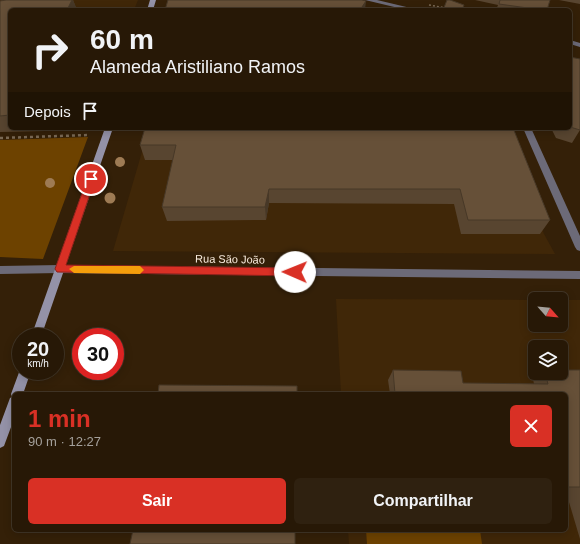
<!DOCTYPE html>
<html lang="pt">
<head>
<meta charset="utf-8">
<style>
  body { margin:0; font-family:Helvetica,sans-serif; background:#2f2110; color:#f1f3f6; height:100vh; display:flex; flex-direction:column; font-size:15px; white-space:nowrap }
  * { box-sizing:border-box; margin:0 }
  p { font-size:13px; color:#a4a09b }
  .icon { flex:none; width:22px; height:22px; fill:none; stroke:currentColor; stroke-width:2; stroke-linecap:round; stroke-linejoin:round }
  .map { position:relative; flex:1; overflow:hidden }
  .drawer { position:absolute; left:12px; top:392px; width:556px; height:140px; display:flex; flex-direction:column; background:#271806; border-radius:6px; box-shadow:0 2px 10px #0003,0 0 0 1px #433728 }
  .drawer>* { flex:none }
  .hud { position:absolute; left:8px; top:8px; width:564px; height:122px; border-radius:6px; box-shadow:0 2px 10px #0003,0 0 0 1px #433728; background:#271806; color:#f1f3f6; overflow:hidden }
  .needle { width:26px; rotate:117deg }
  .controls { position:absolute; left:528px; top:292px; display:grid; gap:8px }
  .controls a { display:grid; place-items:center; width:40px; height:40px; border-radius:6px; background:#271806; box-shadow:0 2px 10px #0003,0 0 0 1px #433728; font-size:20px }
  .speed { position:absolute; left:12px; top:328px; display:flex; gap:8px; font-size:20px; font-weight:700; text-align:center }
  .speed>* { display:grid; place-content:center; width:52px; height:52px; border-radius:50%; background:#271806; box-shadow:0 2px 10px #0003,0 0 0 1px #433728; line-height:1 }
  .speed small { font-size:10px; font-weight:400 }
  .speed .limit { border:6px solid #d22; background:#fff; color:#111 }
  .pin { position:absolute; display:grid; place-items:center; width:34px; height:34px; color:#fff; margin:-17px; border:2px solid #fff; border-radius:50%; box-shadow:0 1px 4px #0007 }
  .me { position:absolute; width:44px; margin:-22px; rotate:271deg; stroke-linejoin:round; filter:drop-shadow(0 0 3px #0008) }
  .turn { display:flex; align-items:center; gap:14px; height:84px; padding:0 16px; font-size:18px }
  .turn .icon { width:52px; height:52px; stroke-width:2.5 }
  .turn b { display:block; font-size:28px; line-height:34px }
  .then { display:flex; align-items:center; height:38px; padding:0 16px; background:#0003; gap:8px; font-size:15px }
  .round { display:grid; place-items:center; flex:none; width:42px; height:42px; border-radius:6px; background:#2f2110 }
  .headline { display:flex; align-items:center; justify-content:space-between; height:68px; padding:0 16px }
  h1 { font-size:24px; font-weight:800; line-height:30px; color:#d93025 }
  .primary-button { display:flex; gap:8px; margin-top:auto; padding:8px 16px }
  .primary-button a { flex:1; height:46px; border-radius:6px; background:#d93025; color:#fff; font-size:16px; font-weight:800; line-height:46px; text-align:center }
  .primary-button a+a { background:#2f2110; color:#f1f3f6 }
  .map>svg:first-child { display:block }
</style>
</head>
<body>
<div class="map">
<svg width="580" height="544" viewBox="0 0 580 544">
  <rect width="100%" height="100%" fill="#342008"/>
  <!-- built -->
  <path fill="#402708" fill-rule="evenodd" d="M0,0H138L134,10H10V128H92L91,130L0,132Z
    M149,128H500L544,234L555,254L113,251Z
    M336,299L535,300V325H561V300H580V544H349L348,530H566V394H341ZM535,347H561V373H535Z"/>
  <!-- green -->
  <path fill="#6d4200" d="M88,137L43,259L0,257V140Z
    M366,530H480L482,544H367Z"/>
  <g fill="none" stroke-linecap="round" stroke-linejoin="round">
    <!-- path-far1 -->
    <path stroke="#7a6954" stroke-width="1.5" stroke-dasharray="2 2" stroke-linecap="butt" d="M429,5L446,8"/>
    <!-- path -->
    <path stroke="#7a6954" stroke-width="2.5" stroke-dasharray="3 3" stroke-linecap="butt" d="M0,138L88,135"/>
    <!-- minor -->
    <path fill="#6c6a78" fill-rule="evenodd" d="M60,265L580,271V279L60,273L56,272L55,269L56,266Z"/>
    <!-- tertiary -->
    <path fill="#6c6a78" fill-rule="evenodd" d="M365,0H377L419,10H407Z
      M570,40L580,43V47L570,44Z
      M523,128H531L580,236V251L577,250L575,247Z
      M60,265L64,266L65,269L64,272L60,273L0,274V266Z"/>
    <!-- secondary -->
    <path fill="#9492a8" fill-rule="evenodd" d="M150,0H156L153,10H147Z
      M105,128H113L41,337H31Z
      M21,367V371H31L23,394H14V419L4,446L0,448V425L10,398L12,397L11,394Z"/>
  </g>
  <!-- trees -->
  <g fill="#9e7b54">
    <circle cx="120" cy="162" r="5"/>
    <circle cx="50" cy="183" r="5"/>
    <circle cx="110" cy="198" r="5.5"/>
  </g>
  <!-- wall -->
  <path fill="#584530" d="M6,0H73L77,10H10V128H92L91,130L0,132V1Z
    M475,0H550L547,10H496L498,5Z
    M559,0H580V4Z
    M570,57L580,130L572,143L556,138L551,128H570Z
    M513,128L550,220L540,234H461L454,204L269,203L266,220L167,221L162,207L173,160H145L140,145Z
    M393,370L463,383L534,384L533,379L540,373H561L580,370V539L566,492V394H390L388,380Z"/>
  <!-- shaded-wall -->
  <path fill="#473827" d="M72,0H73L77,10H67Z
    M366,1L365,10H360Z
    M269,189V203L266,220L265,207Z"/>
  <!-- building -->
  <path fill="#665038" stroke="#473827" d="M6,0H72L67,10H10V115L0,116V1Z
    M168,0H362L366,1L360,10H165Z
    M447,0H450L464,5L462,10H443Z
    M500,0H550L547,10H542L499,4Z
    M570,57L580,59V130L570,127Z
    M145,128H513L550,220H468L460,189H269L265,207H162L176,145H140Z
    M393,370L461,371L463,383L548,384L545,373H561V370H580V487H566V394H395Z
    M159,385L297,386V394H158Z
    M133,530H295V544H130Z"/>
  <!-- route -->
  <path fill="#d93025" stroke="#8d1f18" d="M91,176L95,179L66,265L295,268L299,269L300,272L299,275L295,276L57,272L55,269L87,179Z"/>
  <!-- slow -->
  <path fill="#f59e0b" d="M74,266H140L144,270L140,274L74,273L69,269Z"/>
  <g text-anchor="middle" stroke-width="3" stroke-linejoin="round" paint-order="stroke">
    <!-- street labels -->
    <g font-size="11" fill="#f7eadc" stroke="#342008">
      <text transform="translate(230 259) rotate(1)" y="4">Rua São João</text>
    </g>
  </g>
</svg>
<div class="controls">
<a><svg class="needle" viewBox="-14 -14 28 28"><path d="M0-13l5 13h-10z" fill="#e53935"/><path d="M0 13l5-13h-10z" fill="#a4a09b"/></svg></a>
<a><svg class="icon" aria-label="layers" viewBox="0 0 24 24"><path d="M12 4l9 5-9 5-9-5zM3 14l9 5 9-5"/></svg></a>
</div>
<div class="speed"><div>20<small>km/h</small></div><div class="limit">30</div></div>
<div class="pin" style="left:91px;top:179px;background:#d93025"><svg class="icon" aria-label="arrive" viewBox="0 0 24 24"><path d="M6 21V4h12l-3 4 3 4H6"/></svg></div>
<svg class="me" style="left:295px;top:272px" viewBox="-20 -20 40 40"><circle r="19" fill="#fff"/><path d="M0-13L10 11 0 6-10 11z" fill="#d93025"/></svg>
<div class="hud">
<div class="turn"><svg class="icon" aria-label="right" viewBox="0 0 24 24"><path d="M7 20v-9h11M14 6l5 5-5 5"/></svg><div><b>60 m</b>Alameda Aristiliano Ramos</div></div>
<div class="then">Depois<svg class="icon" aria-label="arrive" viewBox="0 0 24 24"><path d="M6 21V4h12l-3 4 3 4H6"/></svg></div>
</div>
<section class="drawer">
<div class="headline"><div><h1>1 min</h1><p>90 m · 12:27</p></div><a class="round" style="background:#d93025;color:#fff"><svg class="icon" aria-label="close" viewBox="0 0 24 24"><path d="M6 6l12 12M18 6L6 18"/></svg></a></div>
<div class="primary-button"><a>Sair</a><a>Compartilhar</a></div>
</section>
</div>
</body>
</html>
